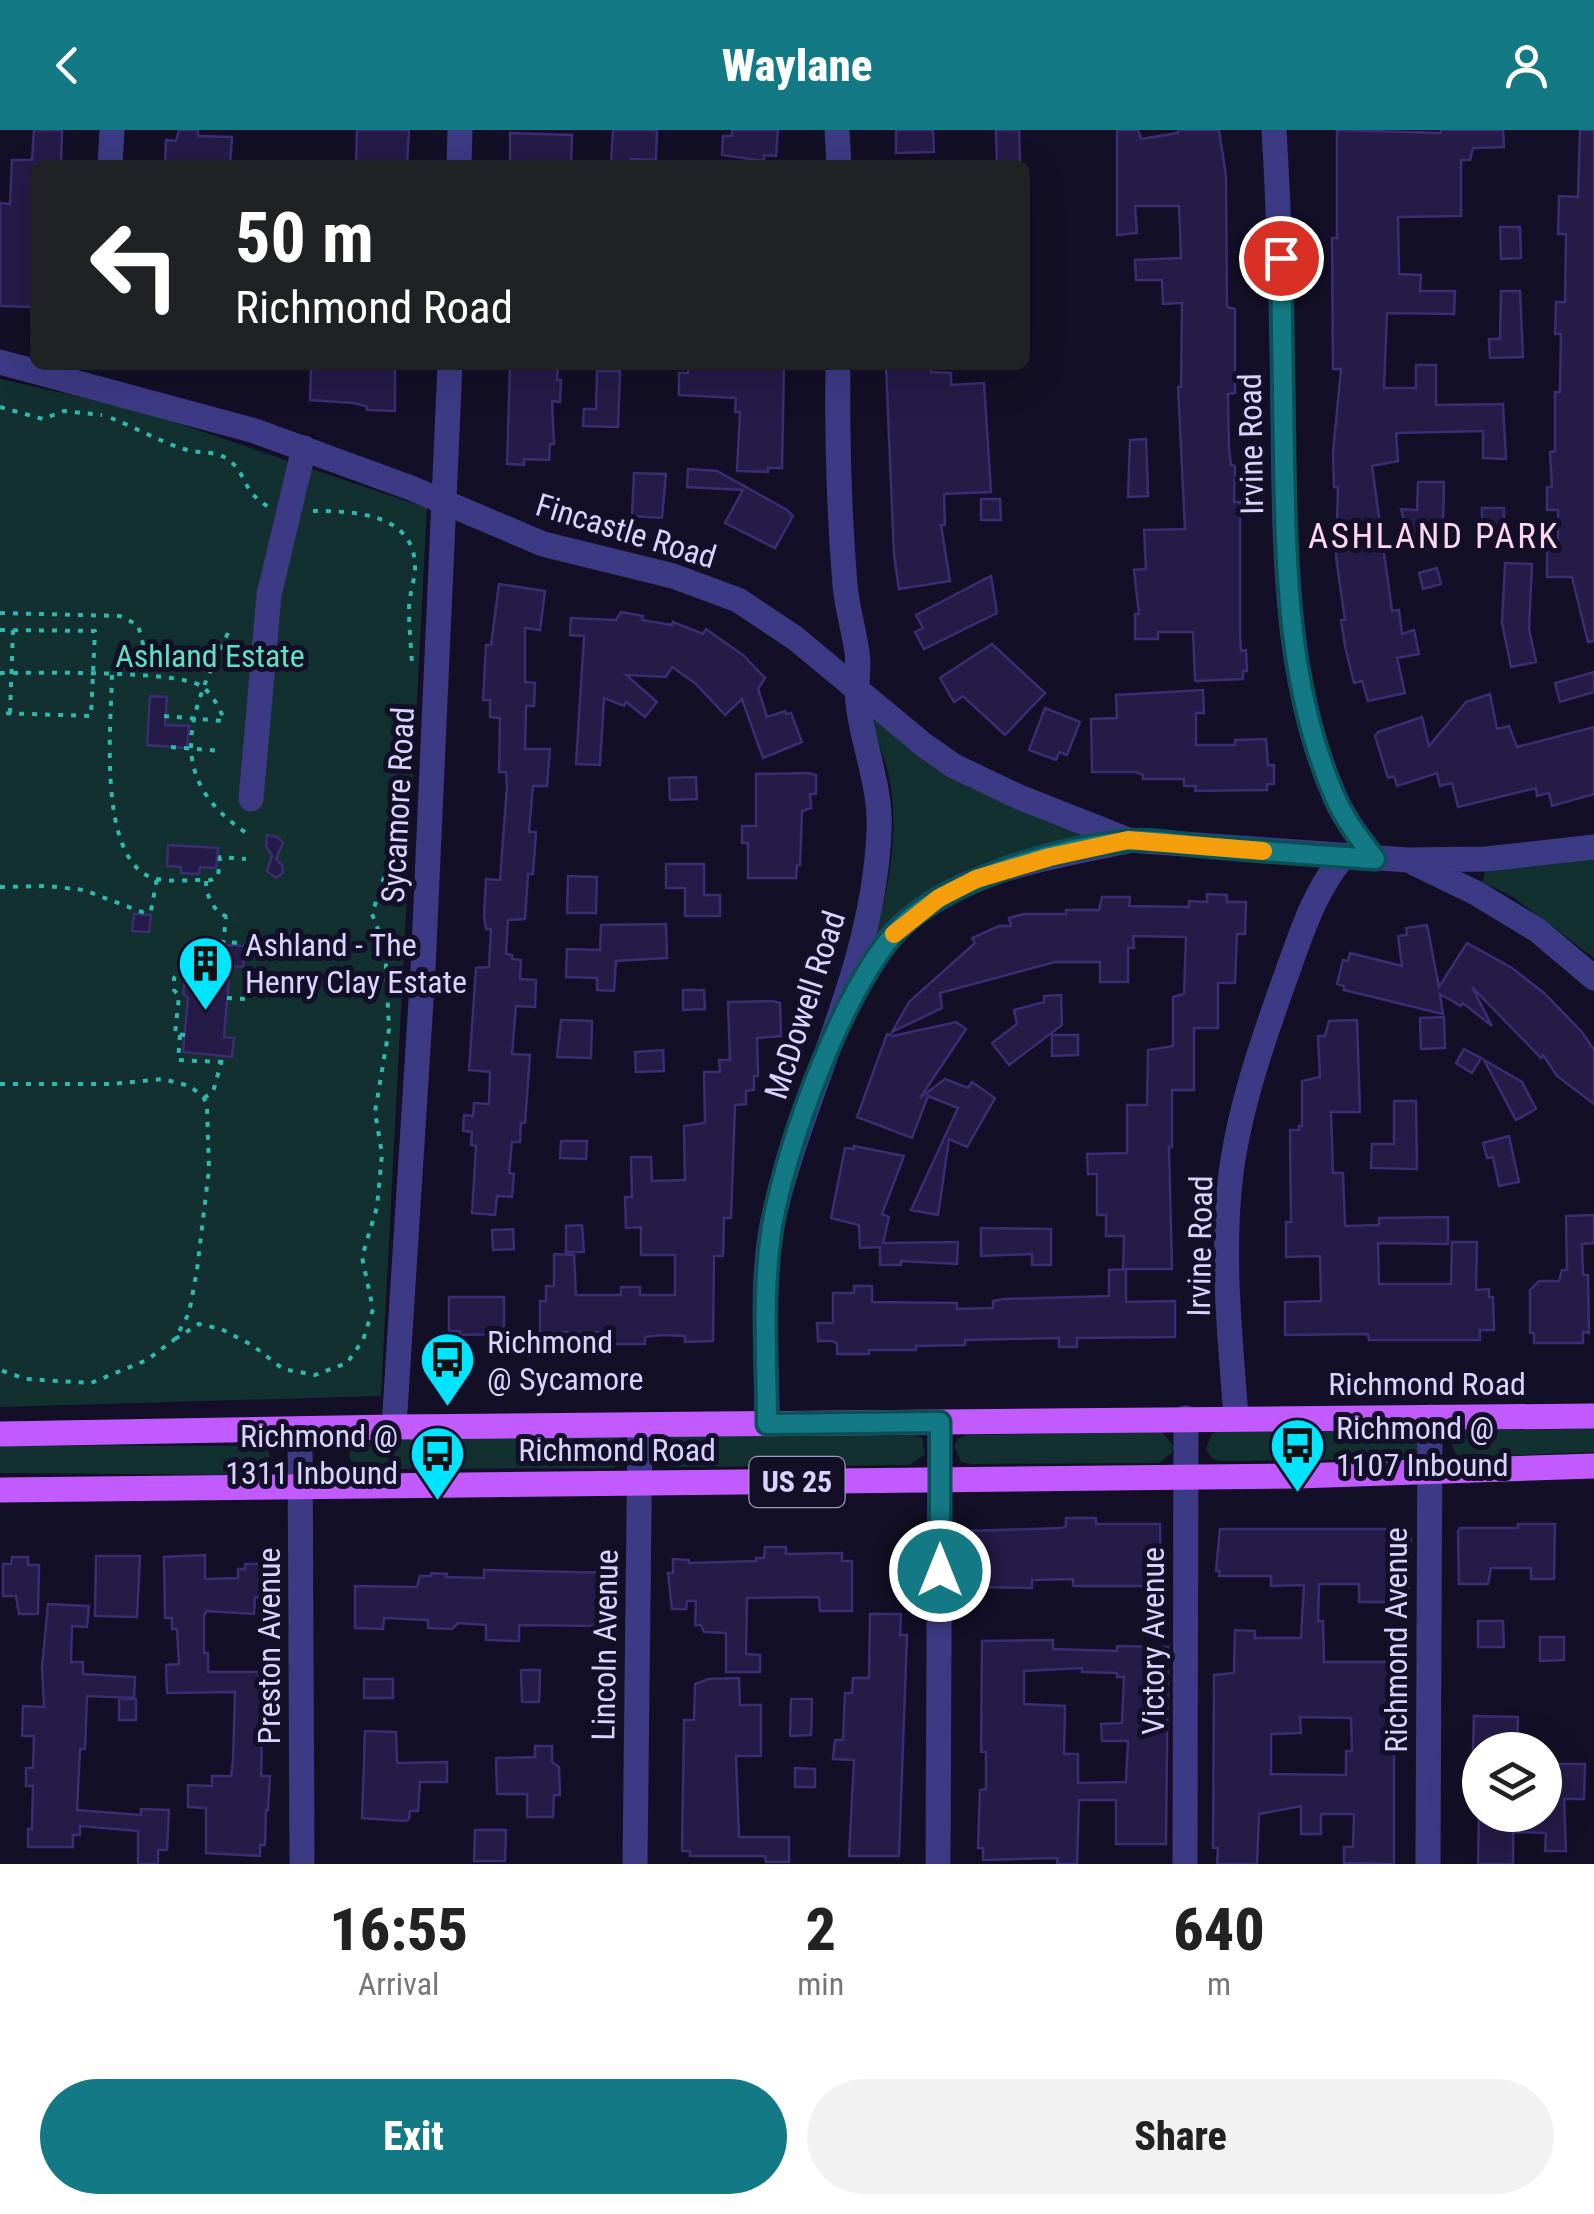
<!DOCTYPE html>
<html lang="en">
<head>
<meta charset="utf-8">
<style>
  body { margin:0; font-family:"Roboto Condensed",sans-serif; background:#f2f2f2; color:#222; height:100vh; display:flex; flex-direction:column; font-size:38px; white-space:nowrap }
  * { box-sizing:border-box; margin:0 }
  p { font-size:32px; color:#767676 }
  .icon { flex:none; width:55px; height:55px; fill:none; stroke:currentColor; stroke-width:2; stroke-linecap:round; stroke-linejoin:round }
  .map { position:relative; height:1734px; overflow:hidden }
  .panel { display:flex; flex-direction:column; background:#fff; flex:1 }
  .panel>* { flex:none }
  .hud { position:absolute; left:30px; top:30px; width:1000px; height:210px; border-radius:15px; box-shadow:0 10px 40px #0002; background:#202124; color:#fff; overflow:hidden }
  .fabs { position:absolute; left:1462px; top:1602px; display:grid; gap:20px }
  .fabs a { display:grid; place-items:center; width:100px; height:100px; border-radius:50%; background:#fff; box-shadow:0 10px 40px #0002; font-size:50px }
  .pin { position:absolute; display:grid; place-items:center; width:85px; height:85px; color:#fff; margin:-42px; border:5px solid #fff; border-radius:50%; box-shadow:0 2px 10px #0007 }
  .me { position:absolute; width:110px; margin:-55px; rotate:0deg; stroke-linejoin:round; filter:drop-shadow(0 0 8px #0008) }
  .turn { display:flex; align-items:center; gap:35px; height:210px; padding:0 40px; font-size:45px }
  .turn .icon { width:130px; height:130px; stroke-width:2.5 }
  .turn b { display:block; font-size:70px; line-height:85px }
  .eta { display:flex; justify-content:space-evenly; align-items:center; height:170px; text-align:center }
  .eta b { font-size:60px; font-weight:800; line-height:70px }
  .button { display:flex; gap:20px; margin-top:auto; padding:20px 40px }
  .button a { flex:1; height:115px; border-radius:60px; background:#137a85; color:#fff; font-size:40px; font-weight:800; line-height:115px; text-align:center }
  .button a+a { background:#f2f2f2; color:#222 }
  header { display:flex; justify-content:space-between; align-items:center; height:130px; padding:0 40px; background:#137a85; color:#fff; font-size:45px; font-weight:800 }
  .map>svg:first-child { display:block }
</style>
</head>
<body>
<header><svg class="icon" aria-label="back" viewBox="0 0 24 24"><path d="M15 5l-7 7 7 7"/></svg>Waylane<svg class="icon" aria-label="person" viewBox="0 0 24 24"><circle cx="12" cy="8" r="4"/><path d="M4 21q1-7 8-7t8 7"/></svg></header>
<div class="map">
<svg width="1594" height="1734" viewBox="0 0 1594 1734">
  <rect width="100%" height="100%" fill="#130f26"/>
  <!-- green -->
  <path fill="#12302f" d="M0,249L139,280L427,378L381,1266L0,1277Z
    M876,589L1095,699C1070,723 1030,718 998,728C945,744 911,770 874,811C889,758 900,701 889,647C886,629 876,612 873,594Z
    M1594,727V828L1513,767L1482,752L1485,742L1493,739Z
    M1412,1299L1419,1301L1418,1327L1411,1329L1221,1331L1212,1329L1206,1319L1212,1303L1222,1301Z
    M1594,1299V1322L1458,1328L1451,1314L1459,1301L1470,1300Z
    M1162,1302L1173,1315L1172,1323L1159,1333L971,1334L961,1332L954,1316L958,1309L966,1305Z
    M914,1304L922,1308L925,1325L909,1335L678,1337L667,1336L659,1321L668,1309L677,1306Z
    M617,1305L629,1316C629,1330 627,1334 613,1338L364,1339L354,1336L349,1327L350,1319L364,1308Z
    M0,1315L263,1316L269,1321L270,1333L265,1342L246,1345L0,1343Z"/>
  <!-- building -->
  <path fill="#241b47" stroke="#3b2d73" stroke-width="2.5" fill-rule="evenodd" d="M34,0H62L61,35H35V177L0,176V73L10,74L12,30H32Z
    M179,0H198V6L232,7L230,35H165L166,10L176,11Z
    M357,0H409L407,35H356Z
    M613,0H657L656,30L631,29V34L611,33Z
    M732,0H778L776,26L764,25V31L722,25L723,6H732Z
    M896,0H933L934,22L896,23Z
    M996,0H1019L1020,34L997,35Z
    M1117,0H1138L1141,9L1178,3V0H1219L1226,46L1227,177L1235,179V263L1228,264L1229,319L1231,335L1235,336L1234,372H1240V504L1241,521L1246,520L1247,541H1243V549L1195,551L1193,502H1158V509H1135V484H1139L1134,440L1146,439L1144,400L1185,399L1178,257H1181L1182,173L1163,174L1162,150H1136L1135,130L1181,128L1179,76H1135L1137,103L1117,105Z
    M1337,0L1441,3V0H1503L1504,17L1473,18L1470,30H1461V86L1398,87L1399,144L1421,145L1420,161H1455L1454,184L1387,183L1384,258H1416V235H1436V275L1503,274L1506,329L1483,328V301L1396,303L1398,331L1372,336L1392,481L1399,480L1402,504L1414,500L1419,524L1397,528L1405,563L1368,571L1362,551L1354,553L1345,516L1341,490H1345L1336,427L1338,357H1334L1333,323L1341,239H1333L1332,108H1337Z
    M1580,0H1594V511L1588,512L1572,447H1547V414H1558V380H1547V357H1552L1550,322L1555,321V262H1560L1561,204H1555L1556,172H1565L1566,104H1558L1559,66L1578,67Z
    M510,3L572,5L571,35H510Z
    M1500,97H1520L1521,128L1501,129Z
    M1501,161H1520L1523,227L1490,228L1489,209H1500Z
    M311,235H395V281L367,280L366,276L353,273L310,270Z
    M510,235H558L557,250H561L560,272L552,271L554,314H550L549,330L524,329V335L507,334Z
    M689,235H784L782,338H768V342L737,341L740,282H735L736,268L679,265V243H688Z
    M930,235L931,242L951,243V255L984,253L991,362L944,364L945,395H941L950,451L899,459L894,425L886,236Z
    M597,241H620L618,297L583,296L584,279H596Z
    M1146,309L1148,366L1128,367L1130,310Z
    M688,339L717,341L787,380L793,386L775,418L725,393L743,360L687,357Z
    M634,343L666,344L662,388L632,386Z
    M1418,352H1444L1443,396H1453L1452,420L1425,419L1426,402H1407L1401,379L1417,380Z
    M981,369H1000L1001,390H981Z
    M1482,378H1504V400L1482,399Z
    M1505,433L1532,434L1529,499L1536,532L1511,537L1502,493Z
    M1437,438L1441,454L1423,459L1419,443Z
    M991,446L997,483L924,519L915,502L923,498L916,485Z
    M499,454L545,461L540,500L525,498V552L535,553L534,576H526L525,619H550L547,656H533L529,702H536L533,744H528L525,789L508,790L506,824L512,825V829L521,830L520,849L536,850L535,877L516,876L512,924L530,925L525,993H521L520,1012H512L509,1043L514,1044L512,1067L497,1066L495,1085L472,1083L476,1016L471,1015L472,1002L463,1001L464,985L473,986L474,973L489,974L490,942L469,940L476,838L489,837L491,799H486L484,787L486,749L500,750L507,656L506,642H499L500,588L490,587V570H483L486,515H491Z
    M621,482L643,486L642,490L672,495L673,492L703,504L706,499L744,526L765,548L758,559L767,587L785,581L786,584L791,583L802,612L763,628L742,569L725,585L696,554L672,537L666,547L626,545L657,572L645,587L626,572L624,576L604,568L600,635L576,634L584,506L570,505L571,488L616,490Z
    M992,514L1045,563L1005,605L963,566L954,572L940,548Z
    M1594,542V562L1560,572L1555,553Z
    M1203,560L1204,583H1196V615H1235V610L1266,609L1268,635H1274V654H1267V660L1195,661L1196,656H1184V649H1143V645L1136,642H1092L1091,589L1117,588L1116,565Z
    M1490,564L1497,599L1509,596L1517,617L1594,597V664L1552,676L1549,663L1537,666L1536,658L1458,677L1452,653L1440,656L1437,643L1397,656L1394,646L1388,648L1375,606L1378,602L1422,587L1429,616L1466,572Z
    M150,566L167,567L165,595L189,596L187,618L147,615Z
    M1045,578L1080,592L1067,625L1059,622L1056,630L1029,620Z
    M807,643L816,645V664H810L811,678L802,681L800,735H797L796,748H748V713H742V696H756V644Z
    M696,647L697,669L670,670L669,648Z
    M267,705L278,707L283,713L276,729L282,735L283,743L276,748L267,741L272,726L266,716Z
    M168,715L218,718L216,738L200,737L199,744L181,743V737L167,736Z
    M666,734H704V765H720V786H685V758H666Z
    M568,746L597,747L596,783H567Z
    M1207,764L1227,765V772H1246L1245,804H1237L1235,853H1218V898H1194V960H1172V1017H1169L1172,1139H1123L1124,1106H1106V1085H1097V1044H1088L1087,1024L1127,1023V975H1147L1148,920L1173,916V867L1184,864L1186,807L1133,806L1134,818H1128V852H1100V832H1055L940,863L942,878L892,902L909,872L975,813L972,808L999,796H1011L1009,788L1024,784H1066V780H1099L1102,767H1130L1129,776L1189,777V771L1207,772Z
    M134,784L151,785L149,802L132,801Z
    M666,794L667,828L616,831L614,861L597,860V848L566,847L567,819L600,820L601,795Z
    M1427,795L1439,857L1467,813L1512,838L1544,863L1582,902L1594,920V974L1557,946L1543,925L1541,928L1472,857L1492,896L1463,873L1461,876L1440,864L1443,884L1344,860V856L1337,854L1343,830L1348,831L1350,823L1402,836L1398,806L1407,805L1406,798Z
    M191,813L245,816L243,837L230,836L224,907L234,908L232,927L183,922L188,868L183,863L185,851L204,837L190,829Z
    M683,860H704L705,879L683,880Z
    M1061,865L1062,895L1009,935L992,913L1017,894L1014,880L1044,872V866Z
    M772,871L780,873L781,906L757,908L758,946H754V960L746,961V974L735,975L731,1088H724L723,1126H714L713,1211L685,1212V1206L662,1205L645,1207V1214H605V1202H540V1171H546V1156H554V1124L574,1125L576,1165H621V1157H640V1165H675V1125H641V1097L626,1098L625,1067H632L631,1027H651L652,1051L685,1050L684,996L705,993L704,942H720L719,930H730L728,872Z
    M1444,887L1445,918L1421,919L1420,888Z
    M561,890L592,891L591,928L557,927Z
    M1357,890L1360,982H1331L1333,1043H1343L1345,1096L1379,1095V1088L1448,1087V1114L1378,1113L1379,1154H1451L1452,1112H1477L1476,1160L1489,1159V1167H1493L1494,1200H1480V1210H1369L1368,1204L1285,1205V1172L1321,1171L1320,1126L1286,1127V1092H1291L1290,1000H1299V996H1302V951L1320,947L1318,906H1325L1329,891Z
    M956,892L966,899L920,968L945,949L968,958L972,952L995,968L967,1017L949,1009L938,1085L911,1080L958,978L928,966L912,1008L857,987L887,904L893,906Z
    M1052,905H1078V925L1052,926Z
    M1464,919L1481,928L1472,943L1456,933Z
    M663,920L664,941L636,942L635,922Z
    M1484,930L1522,952L1536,979L1516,990Z
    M1394,971H1416L1417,1039L1371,1038L1372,1014H1394Z
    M1509,1006L1519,1052L1499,1056L1493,1027L1487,1028L1483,1013Z
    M561,1011H587L586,1029L560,1028Z
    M854,1016L904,1026L882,1084L889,1087L883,1113L958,1112L957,1134L901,1131V1135H880V1117L860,1118L859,1095L831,1088L845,1018L854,1019Z
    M1594,1085V1113L1582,1114L1583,1145H1588L1589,1203L1583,1202V1213H1534V1203H1530V1160L1539,1151H1559L1562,1140H1567L1566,1086Z
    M582,1095L584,1122H566V1096Z
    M981,1098L1051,1099V1135H1032V1124L981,1126Z
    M513,1099L514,1119L493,1120L492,1100Z
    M1126,1139V1172L1175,1171V1207L1077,1208V1217H1059V1208L965,1210V1215L916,1216V1220H869V1224H837V1214L833,1211H818L817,1193H833V1163H854V1156H872V1172L957,1173V1179L993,1178V1171L1004,1169L1109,1166V1140Z
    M449,1167H504V1204L460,1205V1201H449Z
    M1066,1388H1096V1394H1160L1161,1456H1073V1449L1032,1450V1458L974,1457V1420H966V1401L1062,1398L1066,1396Z
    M1518,1394H1555L1554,1449H1531V1438H1491L1488,1454H1459L1458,1401L1460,1398H1518Z
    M1220,1399H1406V1407H1411L1408,1472H1359V1454H1319L1318,1491H1323L1324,1532H1388V1537H1394V1734L1344,1733V1717H1353L1354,1684H1321V1704H1301V1676L1259,1684L1257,1734H1217L1218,1718H1213L1214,1545L1234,1543L1235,1500L1255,1501V1508H1301L1304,1455L1271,1456V1446H1219L1220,1441H1216ZM1300,1587L1351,1588L1352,1621H1346V1645L1271,1644V1604L1301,1603Z
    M765,1417H786V1424L842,1423V1431H852V1481H820L819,1467L747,1468L746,1524L760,1525V1542H726V1503L704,1502L701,1495H695L696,1471H687L686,1479H672L668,1443H673V1429L689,1430V1433L756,1431V1428H764Z
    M205,1425V1449L238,1448V1439H245V1434H269V1439H279L278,1468L255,1467L254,1484L206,1481L204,1487V1523H208V1542H269L268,1569H263L261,1646H270L268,1680H266L265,1715H260V1726L206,1723V1678L188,1677V1655L212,1656V1646H231L233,1631L235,1562L167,1563L166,1535L179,1534L177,1499H172V1488H165L164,1427Z
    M96,1426H140L137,1487L95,1486Z
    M12,1427H28V1435H39L38,1484H19L16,1466H3V1434H11Z
    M484,1440L613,1443L612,1453H618L615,1492L599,1491L598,1496L519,1495V1511L486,1510V1495L458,1493L452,1499L428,1498V1490L384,1488L383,1499L355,1498V1456L417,1457L420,1446H431V1443L447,1444L446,1447L484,1448Z
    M48,1474L89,1476L87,1497L72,1496L71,1532H83V1544L135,1547L134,1568L87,1566L85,1619H80L77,1680L141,1685V1679L169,1680L167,1720H158V1734H138V1701L80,1696V1705H73V1717H28V1699H32L33,1656H26V1638H33L34,1606H22L23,1576L44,1577L42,1537Z
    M870,1484H901L900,1505H907L899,1726H849L854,1630L833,1629L835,1610H843L845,1563H852L853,1548H869Z
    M1478,1491H1503L1504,1517H1478Z
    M1540,1507H1564V1530L1540,1531Z
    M1053,1510V1519L1117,1521V1516L1168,1517L1166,1714H1116V1670H1079L1077,1734H1057L1058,1728L983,1730V1718H978L980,1660L986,1659V1622H981L982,1511ZM1082,1538V1542L1117,1543V1547H1124L1122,1593L1101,1594L1102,1611H1128L1126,1652L1078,1653V1624H1064L1065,1576L1024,1574V1541Z
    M521,1540H540L539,1572H522Z
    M739,1548L740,1575H761V1626H736L739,1707H789V1732H766L765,1726H690V1721H682L684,1590H694L695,1554L708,1549Z
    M364,1549H393V1568H364Z
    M119,1569H136V1590H119Z
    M791,1569H812L811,1605L790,1606Z
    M1474,1586L1518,1587L1517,1620H1473Z
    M365,1601L396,1602L397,1633L447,1632V1652H420L418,1681H410L409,1689L405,1691L362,1688Z
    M535,1616H552V1632L559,1637L560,1665H554L553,1687H527V1664H497L496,1628L535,1627Z
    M1545,1634H1585L1584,1669H1564L1566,1721H1545L1546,1703L1513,1702V1734H1478L1479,1685H1545Z
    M795,1638L815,1639V1657H795Z
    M475,1700H506L505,1731H474Z"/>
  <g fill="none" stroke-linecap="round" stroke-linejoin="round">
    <!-- path -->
    <path stroke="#2fb8b0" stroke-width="4" stroke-dasharray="5 8" stroke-linecap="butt" d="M0,277L43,289L64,281L102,285
      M111,288C134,297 161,312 184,319C199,324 216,320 229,330C248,345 241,361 269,377
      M313,381C354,381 417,383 415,440C414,453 409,466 409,479C409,497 411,516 412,534
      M0,483L120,486L138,495L143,514L142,544
      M0,500L95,501L91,586L0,583
      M228,503C190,581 161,647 248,704
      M0,543C36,543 178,540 201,556C211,562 219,577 223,587
      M112,545C111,594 98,721 148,746C165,754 193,749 211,750L218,746L220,727L246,729
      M10,583L13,500
      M164,586L223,591
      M171,617L222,621
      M206,751C206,769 216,786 235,789
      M0,757L48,756L84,760L142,782L151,781L157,748
      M223,815L226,787
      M187,832L189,810L257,814
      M227,868L245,869
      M180,905L178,930L221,932
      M185,905L175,904L179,866L174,860V848L180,842V831L193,832
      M0,954H112L163,949L190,956L204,968L207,977L209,1039L197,1140L189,1183L175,1209L147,1230L91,1253L26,1249L0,1240
      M204,968L213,962L223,926
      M175,1209L199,1194L221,1199L252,1215L283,1239L315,1245L347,1233L363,1210L373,1179L362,1127L377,1077L382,1024L375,982L389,899L385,817L372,784L402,692L406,669"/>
    <!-- minor -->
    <path stroke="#3d3a85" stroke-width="25" d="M837,0L839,35
      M1274,0C1280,97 1282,193 1283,290C1285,416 1283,547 1334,665C1344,689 1360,709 1375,729
      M110,35L112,0
      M459,35L460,0
      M0,232L255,301L411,358L543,414L673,446L738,470L795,508L924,615L954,636L1019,667L1128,710L1408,730L1486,729L1594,717
      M251,669L269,465L304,318
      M1414,733L1476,763L1537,800L1594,848
      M860,852C874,830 887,807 908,790C969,738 1052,727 1127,711
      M1236,1287C1230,1206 1221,1124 1231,1043C1240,975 1264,907 1287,843C1302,802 1314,762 1343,727
      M767,1293C767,1227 759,1146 775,1081C807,953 873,838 879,702C882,654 859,608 857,560C857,547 859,535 857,522C854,500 847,478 845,455C839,382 837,309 838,235
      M394,1297L423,840L450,235
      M300,1299L302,1734
      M635,1734L640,1296
      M938,1734L940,1292
      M1185,1734L1186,1288
      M1428,1734L1430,1287"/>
    <!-- major -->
    <path stroke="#c25bff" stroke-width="25" d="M0,1304L394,1297L1594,1286
      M0,1360L1298,1346L1594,1336"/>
  </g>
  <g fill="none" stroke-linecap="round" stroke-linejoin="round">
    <defs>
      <path id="route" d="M940,1441V1292L767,1294C767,1231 762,1166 771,1104C782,1025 847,841 908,790C960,746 1059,718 1126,711C1150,708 1178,714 1202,716C1260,721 1317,725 1375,729C1360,709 1344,689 1334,665C1288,558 1286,441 1284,327C1283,261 1282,195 1281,128"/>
    </defs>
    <!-- route casing -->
    <use href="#route" stroke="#0c4f56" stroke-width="25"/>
    <!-- route -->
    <use href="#route" stroke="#137a85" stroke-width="18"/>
    <!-- slow -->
    <path stroke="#f59e0b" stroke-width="18" d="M894,804L939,768L976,749L1050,727L1128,710L1263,721"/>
  </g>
  <!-- icons -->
  <defs>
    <symbol id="building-pin" viewBox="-11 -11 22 30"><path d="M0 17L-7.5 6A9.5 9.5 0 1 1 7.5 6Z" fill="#00e5ff" stroke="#130f26"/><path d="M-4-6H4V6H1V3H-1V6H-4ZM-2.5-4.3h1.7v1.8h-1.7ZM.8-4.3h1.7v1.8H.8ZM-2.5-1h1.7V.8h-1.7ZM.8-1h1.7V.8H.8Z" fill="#111"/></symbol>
    <symbol id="bus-pin" viewBox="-11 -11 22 30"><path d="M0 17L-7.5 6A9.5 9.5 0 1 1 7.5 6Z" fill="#00e5ff" stroke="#130f26"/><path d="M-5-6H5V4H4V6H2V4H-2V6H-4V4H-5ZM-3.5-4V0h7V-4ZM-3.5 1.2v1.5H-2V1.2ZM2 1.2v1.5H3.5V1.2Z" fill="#111"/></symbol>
  </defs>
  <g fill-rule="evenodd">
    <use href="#building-pin" x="174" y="802" width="63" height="86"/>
    <use href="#bus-pin" x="416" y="1198" width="63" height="86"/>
    <use href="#bus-pin" x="1266" y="1284" width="63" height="86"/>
    <use href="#bus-pin" x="406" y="1292" width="63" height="86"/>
  </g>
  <g text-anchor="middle" stroke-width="10" stroke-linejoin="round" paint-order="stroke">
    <!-- shield labels -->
    <rect fill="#130f26" stroke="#9e99be" stroke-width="2.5" x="749.5" y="1327" width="95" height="50" rx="8"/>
    <g font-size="30" font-weight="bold" fill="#d9d4ff">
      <text x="797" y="1362">US 25</text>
    </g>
    <!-- street labels -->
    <g font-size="32" fill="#d9d4ff" stroke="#130f26">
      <text transform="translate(1251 314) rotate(-91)" y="11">Irvine Road</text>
      <text transform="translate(626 401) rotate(17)" y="11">Fincastle Road</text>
      <text transform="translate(398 675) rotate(-87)" y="11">Sycamore Road</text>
      <text transform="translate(805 875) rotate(-72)" y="11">McDowell Road</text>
      <text transform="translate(1200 1116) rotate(-89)" y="11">Irvine Road</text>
      <text x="1427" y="1265">Richmond Road</text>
      <text x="617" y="1331">Richmond Road</text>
      <text transform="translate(1396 1510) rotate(-90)" y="11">Richmond Avenue</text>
      <text transform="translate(1153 1511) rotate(-90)" y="11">Victory Avenue</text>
      <text transform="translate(605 1515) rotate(-89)" y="11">Lincoln Avenue</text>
      <text transform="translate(269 1516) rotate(-90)" y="11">Preston Avenue</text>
    </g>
    <!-- park labels -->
    <g font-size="32" fill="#5fe0c0" stroke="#130f26">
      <text x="210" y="537">Ashland Estate</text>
    </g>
    <!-- poi labels -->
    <g font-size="32" fill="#d9d4ff" stroke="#130f26" text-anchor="start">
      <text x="245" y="826">Ashland - The<tspan x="245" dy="37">Henry Clay Estate</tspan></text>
      <text x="487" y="1223">Richmond<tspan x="487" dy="37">@ Sycamore</tspan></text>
      <text x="1336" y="1309">Richmond @<tspan x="1336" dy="37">1107 Inbound</tspan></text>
      <text x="398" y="1317" text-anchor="end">Richmond @<tspan x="398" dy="37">1311 Inbound</tspan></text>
    </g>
    <!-- neighbourhood labels -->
    <g font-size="35" letter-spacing="2.5" fill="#ffd6f0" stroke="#130f26">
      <text x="1434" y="418">ASHLAND PARK</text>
    </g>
  </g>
</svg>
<div class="fabs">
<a><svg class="icon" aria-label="layers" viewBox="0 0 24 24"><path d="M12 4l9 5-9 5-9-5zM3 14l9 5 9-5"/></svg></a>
</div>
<div class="pin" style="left:1281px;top:128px;background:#d93025"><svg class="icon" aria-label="arrive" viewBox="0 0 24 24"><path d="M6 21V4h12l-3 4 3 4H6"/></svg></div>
<svg class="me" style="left:940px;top:1441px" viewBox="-20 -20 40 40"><circle r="17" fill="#137a85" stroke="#fff" stroke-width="3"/><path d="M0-11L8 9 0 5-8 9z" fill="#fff"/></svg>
<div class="hud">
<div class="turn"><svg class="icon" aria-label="left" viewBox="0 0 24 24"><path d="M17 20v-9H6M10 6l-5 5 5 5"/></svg><div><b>50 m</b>Richmond Road</div></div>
</div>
</div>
<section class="panel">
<div class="eta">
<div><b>16:55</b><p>Arrival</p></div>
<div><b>2</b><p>min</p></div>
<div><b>640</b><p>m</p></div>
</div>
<div class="button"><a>Exit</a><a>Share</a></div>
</section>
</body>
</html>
